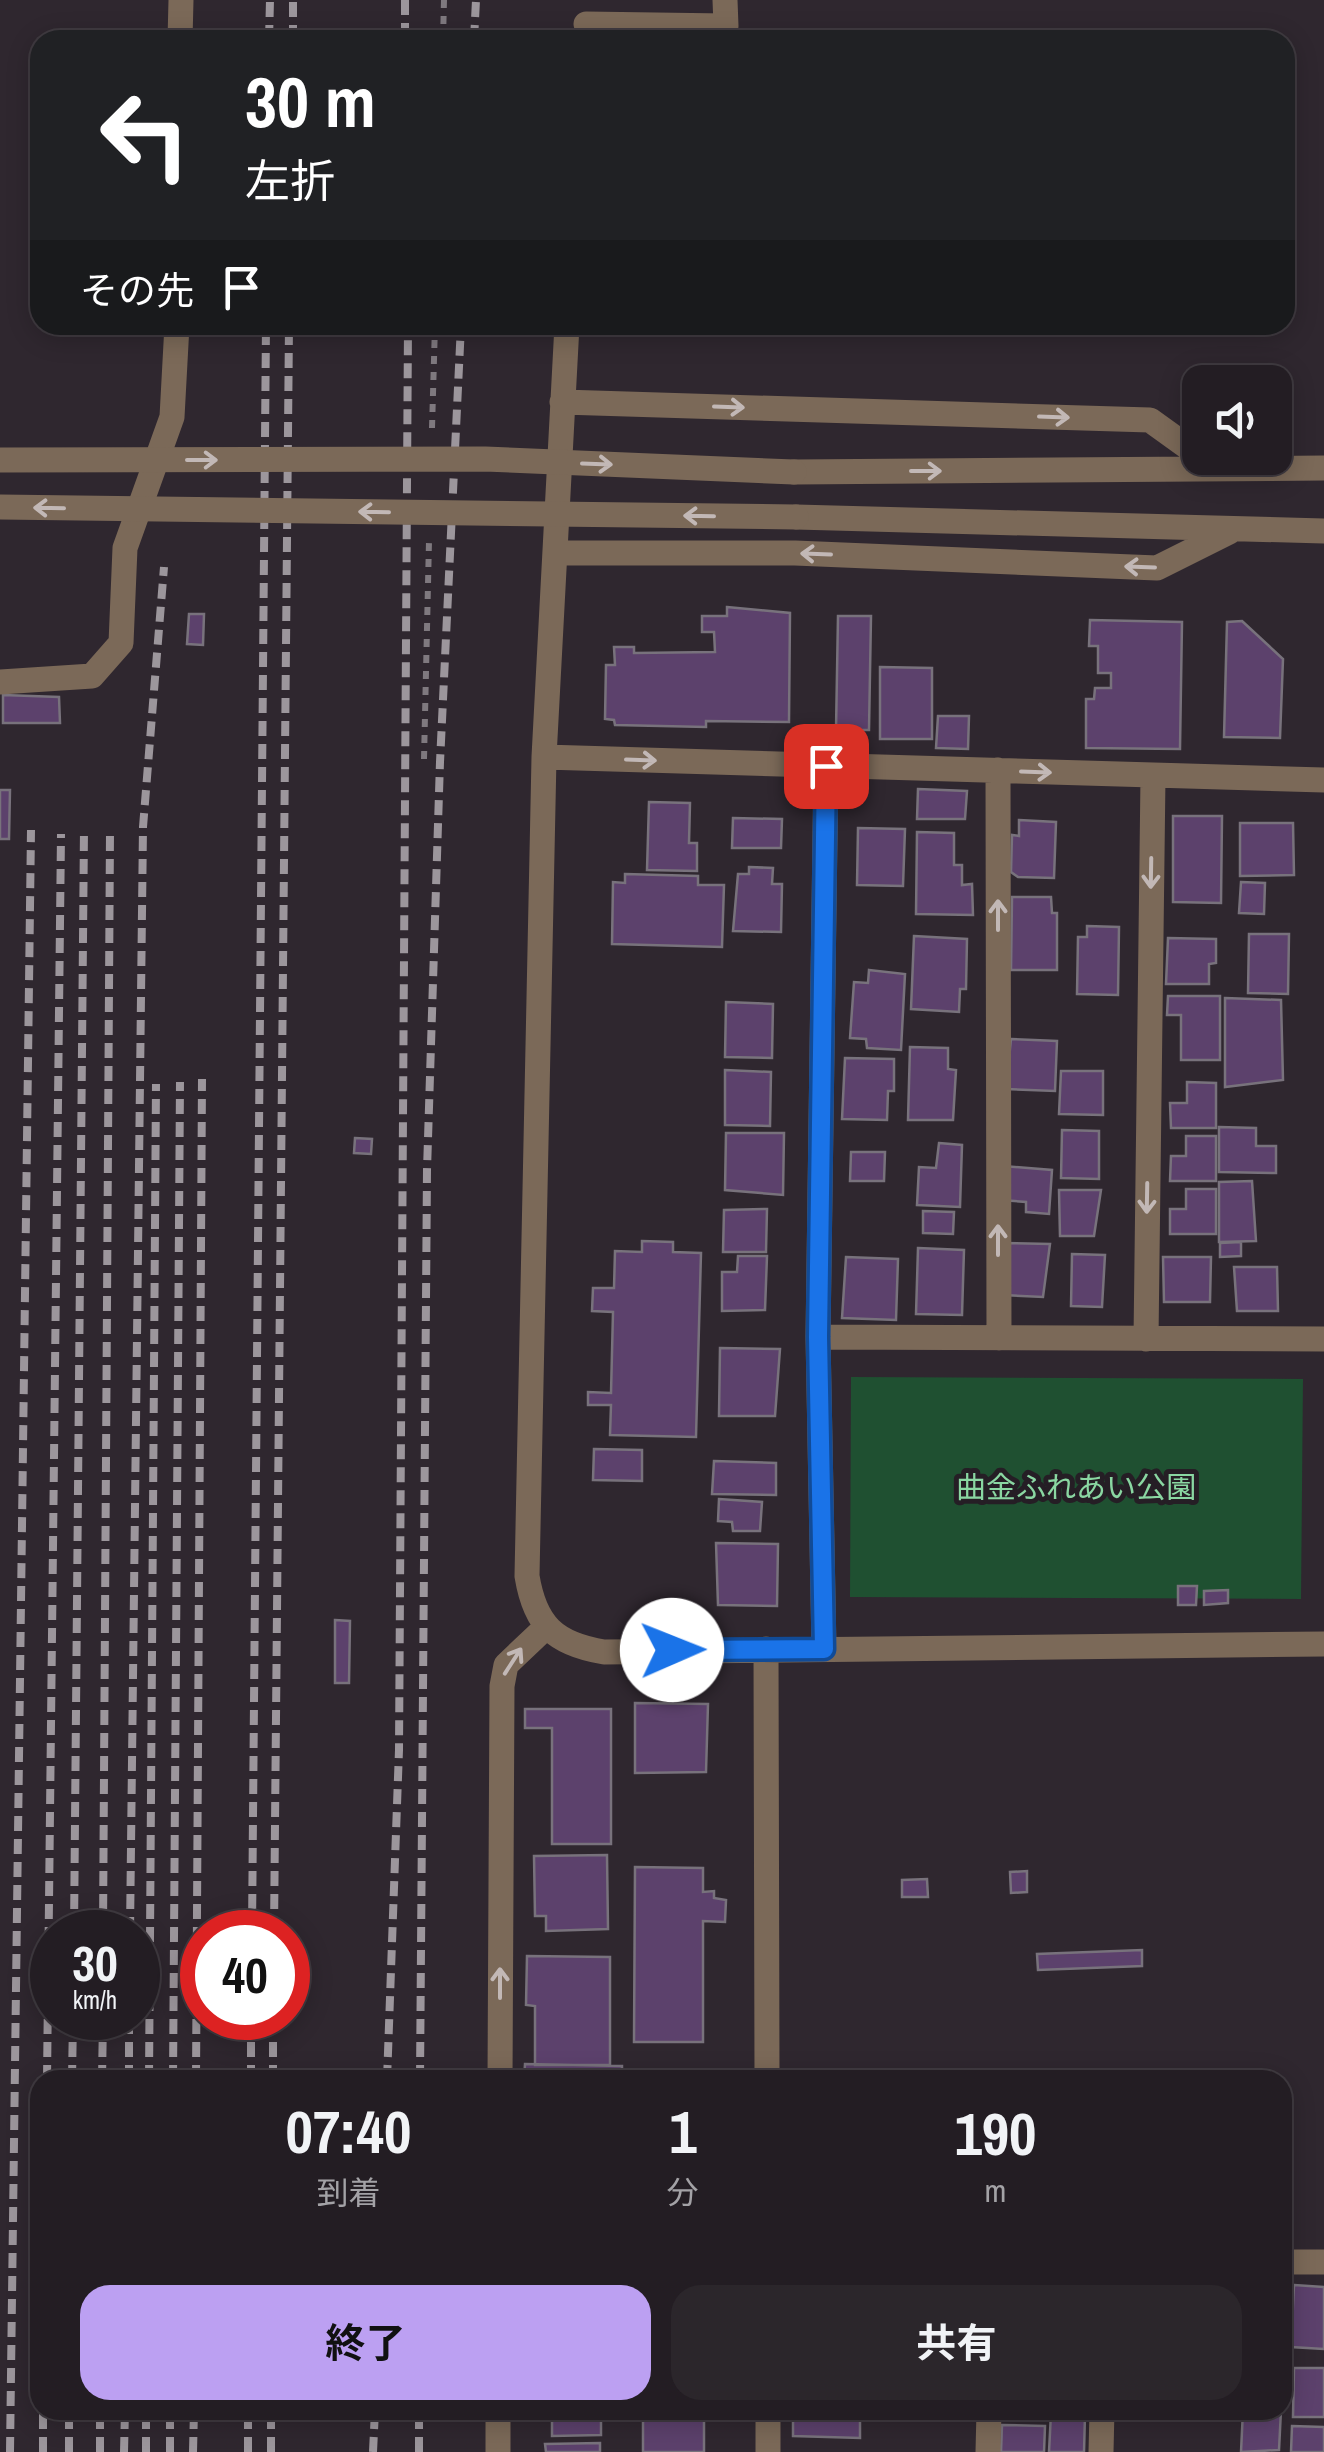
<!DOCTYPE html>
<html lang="ja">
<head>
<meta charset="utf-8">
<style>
  body { margin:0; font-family:"Archivo Narrow","Noto Sans JP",sans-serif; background:#2b262b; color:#f1f3f6; height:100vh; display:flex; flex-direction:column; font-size:38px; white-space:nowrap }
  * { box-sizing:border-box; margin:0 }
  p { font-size:32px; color:#a3a2a6 }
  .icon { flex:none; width:55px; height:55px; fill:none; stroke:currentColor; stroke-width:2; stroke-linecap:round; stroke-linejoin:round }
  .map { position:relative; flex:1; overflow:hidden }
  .side { position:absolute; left:30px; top:2070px; width:1262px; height:350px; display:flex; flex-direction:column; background:#231d23; border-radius:30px; box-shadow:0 5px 25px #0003,0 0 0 2px #403b41 }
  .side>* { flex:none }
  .hud { position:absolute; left:30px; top:30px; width:1265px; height:305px; border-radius:30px; box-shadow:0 5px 25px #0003,0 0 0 2px #403b41; background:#202124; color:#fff; overflow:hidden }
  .fabs { position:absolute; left:1182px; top:365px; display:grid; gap:20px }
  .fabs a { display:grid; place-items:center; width:110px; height:110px; border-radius:20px; background:#231d23; box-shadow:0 5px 25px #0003,0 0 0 2px #403b41; font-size:50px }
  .speed { position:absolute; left:30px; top:1910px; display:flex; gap:20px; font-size:50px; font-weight:700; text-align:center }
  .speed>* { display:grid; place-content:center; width:130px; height:130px; border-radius:50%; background:#231d23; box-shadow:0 5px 25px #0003,0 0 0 2px #403b41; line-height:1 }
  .speed small { font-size:25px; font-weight:400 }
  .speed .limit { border:15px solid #d22; background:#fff; color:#111 }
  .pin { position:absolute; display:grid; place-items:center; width:85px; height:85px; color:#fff; margin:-42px; border-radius:20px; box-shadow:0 5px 15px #0006 }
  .me { position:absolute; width:110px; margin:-55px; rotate:89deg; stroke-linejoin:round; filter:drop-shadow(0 0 8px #0008) }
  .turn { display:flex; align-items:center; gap:35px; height:210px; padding:0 50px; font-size:45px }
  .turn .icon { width:130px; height:130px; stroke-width:2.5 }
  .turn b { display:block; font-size:70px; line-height:85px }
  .then { display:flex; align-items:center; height:95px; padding:0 50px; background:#0003; gap:20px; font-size:38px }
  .eta { display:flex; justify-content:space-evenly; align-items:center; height:170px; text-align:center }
  .eta b { font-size:60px; font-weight:700; line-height:70px }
  .primary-button { display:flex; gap:20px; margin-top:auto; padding:20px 50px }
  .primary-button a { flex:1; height:115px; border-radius:30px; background:#bca0f2; color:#111; font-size:40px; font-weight:700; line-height:115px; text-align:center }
  .primary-button a+a { background:#2b262b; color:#f1f3f6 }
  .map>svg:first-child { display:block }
</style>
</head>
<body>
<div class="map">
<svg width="1324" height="2452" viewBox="0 0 1324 2452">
  <rect width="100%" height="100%" fill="#2f272f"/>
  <!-- green -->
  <path fill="#1f5031" d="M851,1377L1303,1379L1301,1599L850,1597Z"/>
  <!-- building -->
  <path fill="#5c416c" stroke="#78727c" stroke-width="2.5" d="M727,607L790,613L789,722L706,721V727L615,725L614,720L605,719L606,665H615L614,647H634V653L715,652L714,632H702V616H727Z
    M189,614H204L203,645L187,644Z
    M838,616H871L869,730H836Z
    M1090,620L1182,622L1180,749L1086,748V699H1094L1095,688H1111V673H1098V646H1089Z
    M1242,621L1283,659L1280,738L1224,737L1227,622Z
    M880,667L932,668V739H880Z
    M3,695L59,697L60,723H3Z
    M938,716H969L968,749L936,748Z
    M918,789L967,791L965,819H917Z
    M0,790H10L9,839H0Z
    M649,802L690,803L689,843H697V871L647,870Z
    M1173,816H1222L1221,903L1173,902Z
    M733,818L782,819L781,848H732Z
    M1019,820L1056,822L1054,878L1018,877L1011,872L1012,835L1019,836Z
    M1240,823H1293L1294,875L1240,876Z
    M858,828L905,829L903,886L857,885Z
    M917,832L954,833V865H962V885L972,884L973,915L916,914Z
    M749,867L773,868L772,884H782L781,932L733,931L738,874H749Z
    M625,874L698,876V885H724L722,947L612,944L613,882L625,883Z
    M1241,882L1265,883L1264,914L1239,913Z
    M1012,897H1051L1052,913H1057V970H1011Z
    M1087,926L1119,927L1118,995L1077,994L1078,937H1087Z
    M1249,934H1289L1288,994L1248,993Z
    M914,936L967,939L966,989H960L959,1012L911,1009Z
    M1168,938L1216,939V963L1209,964V984H1166Z
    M869,970L905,974L901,1050L867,1048L866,1039L850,1038L854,982L868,983Z
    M1168,996H1220V1060H1181V1015H1167Z
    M1225,998L1281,1000L1283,1080L1225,1087Z
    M726,1002L773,1004L772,1058L725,1057Z
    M1011,1039L1057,1041L1055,1091L1006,1089Z
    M910,1047L948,1048V1069L956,1070L953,1120H908Z
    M845,1058L894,1059V1091H888L887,1120L842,1119Z
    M725,1070L771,1072L770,1126L725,1125Z
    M1061,1071H1103V1115L1059,1114Z
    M1187,1082L1216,1083V1128H1171L1170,1103H1187Z
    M1219,1127L1256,1128V1146H1276V1173L1219,1172Z
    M1062,1130L1099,1131V1179L1061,1178Z
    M726,1133H784L783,1195L725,1190Z
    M1186,1136H1216V1181H1170L1171,1156H1186Z
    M355,1138L372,1139L371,1154L354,1153Z
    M939,1143L962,1145L960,1207L917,1205L919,1167L936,1168Z
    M851,1152H885L884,1181H850Z
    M1003,1166L1052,1170L1049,1214L1026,1212V1202L1001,1200Z
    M1252,1181L1256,1241L1219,1242V1182Z
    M1186,1189H1216V1234H1170V1209H1186Z
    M1059,1190H1101L1094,1236H1060Z
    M767,1209L766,1252H723L724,1210Z
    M923,1211L954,1212L953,1234L923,1233Z
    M642,1241L673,1242V1252L701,1253L696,1437L610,1435L611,1405H588V1392L611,1393L613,1312L592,1311L593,1288H614L615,1251L642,1252Z
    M1241,1242V1256L1220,1257V1243Z
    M1003,1243L1050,1244L1043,1297L1003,1295Z
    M918,1248L964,1250L962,1315L916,1314Z
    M1072,1254L1105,1255L1102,1307L1071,1306Z
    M738,1256H767L765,1310L722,1311V1272H737Z
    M846,1257L898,1259L896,1320L842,1318Z
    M1163,1257H1211L1210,1302H1164Z
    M1234,1267H1277L1278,1311H1237Z
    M720,1348L780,1349L775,1416H719Z
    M594,1449L642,1450V1481L593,1480Z
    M714,1461L776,1463V1495L712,1494Z
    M719,1499L762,1502L760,1531H733L732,1522L718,1521Z
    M716,1543L778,1544L777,1606L718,1605Z
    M1178,1586H1197L1196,1605H1178Z
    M1228,1590V1603L1204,1605V1591Z
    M335,1620L350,1621L349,1683H335Z
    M635,1703L708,1704L706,1772L635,1773Z
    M525,1709H611V1844H552V1728H525Z
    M607,1855L608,1929L546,1931V1916H535L534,1856Z
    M635,1867L703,1868V1892L714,1891V1898L726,1900L725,1922L703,1921V2042H634Z
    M1027,1871V1892L1011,1893L1010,1872Z
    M927,1879L928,1897H902V1880Z
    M1142,1950V1966L1038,1970L1037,1954Z
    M527,1956L610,1957V2065H535V2006L526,2005Z
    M525,2064L622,2066V2080H524Z
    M1294,2285L1324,2287V2349L1291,2347Z
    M1294,2368H1324V2417H1293Z
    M552,2410H601V2435L552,2436Z
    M643,2410H704V2452H643Z
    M793,2410H860V2438L793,2436Z
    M1243,2410H1281L1279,2450L1241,2452Z
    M1051,2413L1085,2415L1084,2452H1049Z
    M1002,2425L1045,2426L1044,2452H1001Z
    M1292,2426L1324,2427V2452H1291Z
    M600,2443V2452H546L545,2444Z"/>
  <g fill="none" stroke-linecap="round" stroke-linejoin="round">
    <!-- path -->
    <path stroke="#7f797f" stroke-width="6" stroke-dasharray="8 8" stroke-linecap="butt" d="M443,40L444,0
      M432,428L435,325
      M424,759L429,541"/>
    <!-- minor -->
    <path stroke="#7b6958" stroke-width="25" d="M586,24L726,26L725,0
      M180,40L181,0
      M567,325L544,757L527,1576C535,1625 555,1644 604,1652L1324,1644
      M562,402L1150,420L1200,456
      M794,472L1324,468
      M796,517L1324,531
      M556,553H795L1157,568L1229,532
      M0,682L92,676L121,643L125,548L172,417L177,325
      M544,757L1324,780
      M998,770L999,1338
      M818,1337L1324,1339
      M1146,1339L1153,776
      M766,1649L767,2080
      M824,1649L818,1337L826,766
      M500,2080L502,1686L506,1665L545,1628
      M1282,2262H1324
      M768,2410V2452
      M498,2452V2410
      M988,2452L989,2410
      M1101,2452L1102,2410"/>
    <!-- rail -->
    <path stroke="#9c969c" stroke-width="8" stroke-dasharray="15 8" stroke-linecap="butt" d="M405,0V40
      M269,40L270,0
      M293,40V0
      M474,40L476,0
      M74,1932L84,829
      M103,1932L110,832
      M130,1932L143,827L164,567
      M252,1932L266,325
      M274,1932L289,325
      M47,2080L61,834
      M72,2080L73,2018
      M102,2080L103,2018
      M129,2080V2018
      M149,2080L156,1084
      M173,2080L180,1082
      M196,2080L202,1079
      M251,2080V2018
      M273,2080V2018
      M387,2080L399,1750L408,325
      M420,2080L427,1170L440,762L461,325
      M10,2452L31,830
      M43,2452V2410
      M69,2452V2410
      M100,2452V2410
      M124,2452L125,2410
      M146,2452V2410
      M170,2452V2410
      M193,2452L194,2410
      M248,2452V2410
      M271,2452V2410
      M373,2452L375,2410
      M419,2452V2410"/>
    <!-- minor-bridge -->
    <path stroke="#7b6958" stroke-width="25" d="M0,460L485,459L794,472
      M0,507L796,517"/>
  </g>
  <!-- one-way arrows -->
  <defs><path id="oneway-shaft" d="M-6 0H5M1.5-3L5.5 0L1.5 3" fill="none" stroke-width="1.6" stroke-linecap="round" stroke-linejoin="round" transform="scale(2.5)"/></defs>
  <g stroke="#c2b8b6">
    <use href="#oneway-shaft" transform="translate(729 407) rotate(2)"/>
    <use href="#oneway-shaft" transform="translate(1054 417) rotate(2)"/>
    <use href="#oneway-shaft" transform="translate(202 460)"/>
    <use href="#oneway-shaft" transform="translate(597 464) rotate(2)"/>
    <use href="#oneway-shaft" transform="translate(926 471)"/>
    <use href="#oneway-shaft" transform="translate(49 508) rotate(-179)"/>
    <use href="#oneway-shaft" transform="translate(374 512) rotate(-179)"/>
    <use href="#oneway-shaft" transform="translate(699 516) rotate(-179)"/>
    <use href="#oneway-shaft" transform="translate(816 554) rotate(-178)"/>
    <use href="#oneway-shaft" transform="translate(1140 567) rotate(-178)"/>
    <use href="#oneway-shaft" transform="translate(641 760) rotate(2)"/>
    <use href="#oneway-shaft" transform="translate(1036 772) rotate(2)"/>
    <use href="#oneway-shaft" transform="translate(1151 873) rotate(91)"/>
    <use href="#oneway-shaft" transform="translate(998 915) rotate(-90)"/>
    <use href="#oneway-shaft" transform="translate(1147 1198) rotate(91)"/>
    <use href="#oneway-shaft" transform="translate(998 1240) rotate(-90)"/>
    <use href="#oneway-shaft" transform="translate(513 1661) rotate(-57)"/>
    <use href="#oneway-shaft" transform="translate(500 1983) rotate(-90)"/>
  </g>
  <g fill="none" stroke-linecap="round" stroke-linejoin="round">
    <defs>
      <path id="route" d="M672,1650L824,1649L818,1337L826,766"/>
    </defs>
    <!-- route casing -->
    <use href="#route" stroke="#114b97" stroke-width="25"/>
    <!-- route -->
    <use href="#route" stroke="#1a73e8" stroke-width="18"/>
  </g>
  <g text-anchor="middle" stroke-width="10" stroke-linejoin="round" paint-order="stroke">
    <!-- park labels -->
    <g font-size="30" fill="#8ad7a2" stroke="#251e25">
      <text x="1076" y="1498">曲金ふれあい公園</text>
    </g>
  </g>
</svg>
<div class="fabs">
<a><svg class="icon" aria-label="sound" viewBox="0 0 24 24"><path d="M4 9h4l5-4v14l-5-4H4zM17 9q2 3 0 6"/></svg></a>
</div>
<div class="speed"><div>30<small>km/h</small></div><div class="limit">40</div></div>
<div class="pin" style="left:826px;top:766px;background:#d93025"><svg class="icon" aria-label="arrive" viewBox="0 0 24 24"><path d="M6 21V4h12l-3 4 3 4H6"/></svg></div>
<svg class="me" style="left:672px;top:1650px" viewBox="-20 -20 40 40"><circle r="19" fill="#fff"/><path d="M0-13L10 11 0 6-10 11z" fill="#1a73e8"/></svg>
<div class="hud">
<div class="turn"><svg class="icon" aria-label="left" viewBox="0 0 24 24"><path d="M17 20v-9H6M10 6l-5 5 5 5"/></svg><div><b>30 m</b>左折</div></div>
<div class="then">その先<svg class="icon" aria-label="arrive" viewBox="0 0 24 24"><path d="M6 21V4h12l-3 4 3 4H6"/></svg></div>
</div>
<section class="side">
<div class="eta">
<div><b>07:40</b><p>到着</p></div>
<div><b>1</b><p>分</p></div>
<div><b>190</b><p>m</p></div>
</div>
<div class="primary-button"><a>終了</a><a>共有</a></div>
</section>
</div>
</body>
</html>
